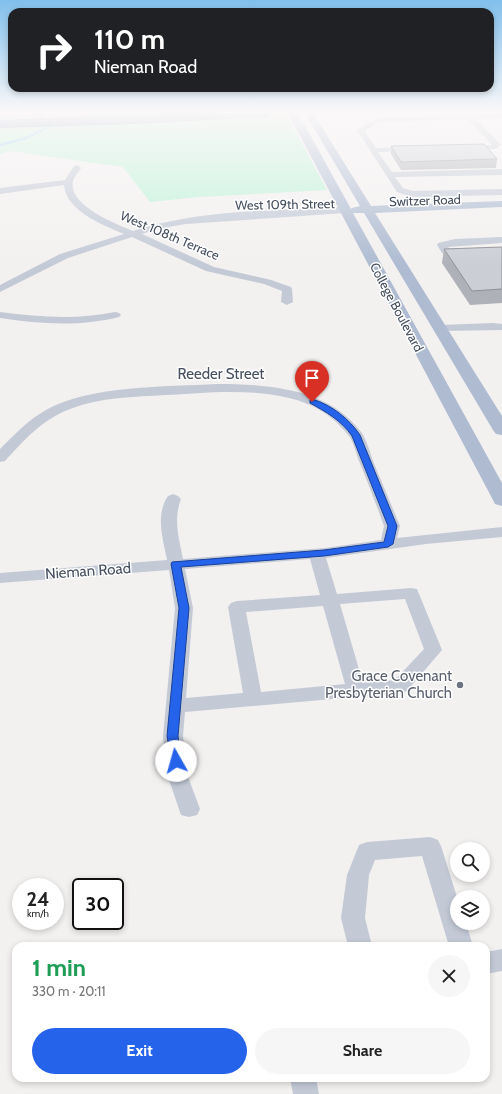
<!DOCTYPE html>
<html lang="en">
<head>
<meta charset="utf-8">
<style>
  body { margin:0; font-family:Cabin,sans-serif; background:#f6f6f6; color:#222; height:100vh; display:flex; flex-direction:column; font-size:15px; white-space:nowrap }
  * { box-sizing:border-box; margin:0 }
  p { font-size:13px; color:#767676 }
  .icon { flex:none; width:22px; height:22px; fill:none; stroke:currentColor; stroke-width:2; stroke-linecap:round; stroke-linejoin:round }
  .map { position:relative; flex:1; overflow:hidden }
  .details { position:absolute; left:12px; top:942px; width:478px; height:140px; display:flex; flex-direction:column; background:#fff; border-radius:12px; box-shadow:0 2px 6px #0003 }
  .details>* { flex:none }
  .banner { position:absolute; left:8px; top:8px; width:486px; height:84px; border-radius:12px; box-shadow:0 2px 6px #0003; background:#202124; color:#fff; overflow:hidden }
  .buttons { position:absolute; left:450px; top:842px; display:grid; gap:8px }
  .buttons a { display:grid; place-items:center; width:40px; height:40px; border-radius:50%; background:#fff; box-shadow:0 2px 6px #0003; font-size:20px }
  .speed { position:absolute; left:12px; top:878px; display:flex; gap:8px; font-size:20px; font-weight:700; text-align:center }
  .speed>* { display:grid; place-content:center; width:52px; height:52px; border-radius:50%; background:#fff; box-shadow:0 2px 6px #0003; line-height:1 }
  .speed small { font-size:10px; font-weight:400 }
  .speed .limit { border:2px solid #111; border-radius:6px; background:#fff; color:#111 }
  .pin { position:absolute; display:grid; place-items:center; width:34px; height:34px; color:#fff; margin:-41px -17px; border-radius:50% 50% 50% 0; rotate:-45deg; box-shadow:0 0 4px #0007 }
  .pin .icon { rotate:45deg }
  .me { position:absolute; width:44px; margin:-22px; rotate:353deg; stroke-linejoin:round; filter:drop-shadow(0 0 3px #0008) }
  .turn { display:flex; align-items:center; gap:14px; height:84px; padding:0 20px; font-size:18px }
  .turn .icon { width:52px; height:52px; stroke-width:2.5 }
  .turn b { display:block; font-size:28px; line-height:34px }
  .round { display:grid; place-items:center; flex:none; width:42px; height:42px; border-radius:21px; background:#f6f6f6 }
  .headline { display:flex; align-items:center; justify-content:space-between; height:68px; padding:0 20px }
  h1 { font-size:24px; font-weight:700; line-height:30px; color:#1e9e55 }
  .primary-button { display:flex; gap:8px; margin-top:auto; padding:8px 20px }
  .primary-button a { flex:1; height:46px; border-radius:24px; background:#2563eb; color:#fff; font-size:16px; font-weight:700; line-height:46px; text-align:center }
  .primary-button a+a { background:#f6f6f6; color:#222 }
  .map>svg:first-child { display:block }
</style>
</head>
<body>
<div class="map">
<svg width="502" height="1094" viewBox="0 0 502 1094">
  <rect width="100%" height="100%" fill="#f3f0f0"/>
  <!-- green -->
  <path fill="#bcf3d8" d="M159,113H243L170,117L53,121L48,115Z
    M286,114L327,190L199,197L150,202L123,167L11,151L0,154V126H76Z
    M36,115L40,121L0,122V116Z"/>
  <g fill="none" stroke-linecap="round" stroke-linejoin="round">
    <!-- stream -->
    <path stroke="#86cff3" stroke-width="2.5" d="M0,145L26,138L50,126L49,121L39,113"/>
    <defs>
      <path id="highway" d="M215,113H272L267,116L134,123L0,127V121Z"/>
    </defs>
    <!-- highway casing -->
    <use href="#highway" stroke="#6f86ae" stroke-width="2"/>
    <!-- minor -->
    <path fill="#c3cad6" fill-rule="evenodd" d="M502,114V118L476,119L501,145L495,149L462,150V146H465L492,145L468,119L379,122L365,131L376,148L412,147L416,149L412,151L378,152L392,172L502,169V175L395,177L403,188L413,191L502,189V195L412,197L397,192L357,130L377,118Z
      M77,165L81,168C79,172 74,177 73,181C67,205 116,224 133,231C201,209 275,211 345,207L350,210L345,213L186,224L157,229L142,234L214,267L271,280L291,287L292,289L293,302L287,305L281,302L282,291L264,284L206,271L132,237L68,258L0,292V285L60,254L124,234C103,225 66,211 64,185L0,194V188L65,180L74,166Z
      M502,237V243L448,247L452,250L502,247V253L450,256L442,253L437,245L438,243L455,239Z
      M0,312C39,317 76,320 115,312L119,313L121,315L119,317C79,327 40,324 0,318Z
      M493,323L502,324V330L440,331L436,330L434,328L436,326L440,325Z
      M217,384C268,384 329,388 362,433C367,441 370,452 373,461C382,483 391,504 400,526L397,538L502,527V537L426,544L326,558L337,594L411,588L417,589L442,650L407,691L400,693L185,712L183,736L187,774L200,809L197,815L189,817L181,815L167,774L163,736L175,608L169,570L0,583V573L167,560C163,539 155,515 168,496L173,494L178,496L181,499C173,520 179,538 183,559L325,548L381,540L384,526C376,504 368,483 359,461C356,453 354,443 349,436C345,431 339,425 335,421C294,383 216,392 166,395C134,397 101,397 70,409C43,419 24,440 5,461L0,462V449C14,435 28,420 46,410C91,385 166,387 217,384ZM310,559L320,595L237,601L231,603L228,607L243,693L186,698L193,608L185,569ZM405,599L424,649L395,680L363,683L340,604ZM323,606L345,684L261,692L246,612Z
      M430,837L438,840L441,846L457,897V923H466L473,946H449L422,856L375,860L369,875L365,918L372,946H348L341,918L347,875L359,845L367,842Z
      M502,949V971L486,974V952Z
      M290,1078H316L319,1094H293Z"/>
    <!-- major -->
    <path fill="#aebbd1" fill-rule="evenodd" d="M288,113H298L351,209L352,208L360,206L305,113H313L371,206L502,201V207L375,213L502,416V435L496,434L493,430L364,213H353L502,483V506L495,504L493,500Z"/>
    <!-- highway -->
    <use href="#highway" fill="#849bc2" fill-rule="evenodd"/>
  </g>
  <!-- wall -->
  <path fill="#afb1b8" d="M391,146L497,159L496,168L401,170L391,154Z
    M502,247V303L470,305L442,263L444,249Z"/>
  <!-- building -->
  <path fill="#ccced6" stroke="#8f9096" d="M484,144L497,159L401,162L391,146Z
    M502,247V289L472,291L444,249Z"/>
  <!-- sky -->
  <linearGradient id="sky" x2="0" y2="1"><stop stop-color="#81bfec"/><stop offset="0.42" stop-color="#faf8f8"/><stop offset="1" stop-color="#faf8f8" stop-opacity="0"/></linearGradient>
  <rect width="502" height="266" fill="url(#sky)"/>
  <!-- route -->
  <path fill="#2563eb" stroke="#184099" d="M312,399C332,405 349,419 360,435L397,526L393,544L388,547L324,556L181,567L189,608L178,736L181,761L180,764L176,766L172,764L167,736L179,608L171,564L172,562L324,550L384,542L388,526L352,436C341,420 326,412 310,403V400Z"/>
  <!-- markers -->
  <circle fill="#6b7280" stroke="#fff" stroke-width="1.5" cx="460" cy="685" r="4"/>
  <g text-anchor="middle" stroke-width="3" stroke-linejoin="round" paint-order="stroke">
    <!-- far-street labels -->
    <g font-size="13" fill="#46505f" stroke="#fff">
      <text transform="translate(425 200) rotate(-2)" y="5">Switzer Road</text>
      <text transform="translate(285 204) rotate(-1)" y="5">West 109th Street</text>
      <text transform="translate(170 235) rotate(23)" y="5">West 108th Terrace</text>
      <text transform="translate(397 307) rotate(62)" y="5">College Boulevard</text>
    </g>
    <!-- street labels -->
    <g font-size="15" fill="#46505f" stroke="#fff">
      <text x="221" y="379">Reeder Street</text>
      <text transform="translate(88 571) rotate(-4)" y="5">Nieman Road</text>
    </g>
    <!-- worship labels -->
    <g font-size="15" fill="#5b616d" stroke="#fff" text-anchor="end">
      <text x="452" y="681">Grace Covenant<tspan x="452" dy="17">Presbyterian Church</tspan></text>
    </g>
  </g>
</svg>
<div class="buttons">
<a><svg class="icon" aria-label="search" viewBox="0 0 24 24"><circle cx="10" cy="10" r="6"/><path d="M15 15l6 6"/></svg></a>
<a><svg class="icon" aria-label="layers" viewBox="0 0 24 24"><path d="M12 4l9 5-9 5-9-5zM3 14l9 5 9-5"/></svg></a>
</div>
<div class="speed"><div>24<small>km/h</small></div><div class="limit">30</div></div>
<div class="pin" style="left:312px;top:402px;background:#d93025"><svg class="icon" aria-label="arrive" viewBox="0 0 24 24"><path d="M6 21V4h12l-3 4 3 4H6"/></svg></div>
<svg class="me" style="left:176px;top:761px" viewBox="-20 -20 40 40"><circle r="19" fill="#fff"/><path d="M0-13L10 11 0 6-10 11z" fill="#2563eb"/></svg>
<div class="banner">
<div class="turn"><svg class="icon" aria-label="right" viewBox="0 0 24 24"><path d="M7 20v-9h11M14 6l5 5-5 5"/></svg><div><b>110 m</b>Nieman Road</div></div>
</div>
<section class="details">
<div class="headline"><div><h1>1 min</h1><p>330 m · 20:11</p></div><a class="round"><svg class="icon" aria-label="close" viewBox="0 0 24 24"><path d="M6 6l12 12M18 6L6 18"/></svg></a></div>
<div class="primary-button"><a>Exit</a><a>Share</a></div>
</section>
</div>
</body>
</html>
